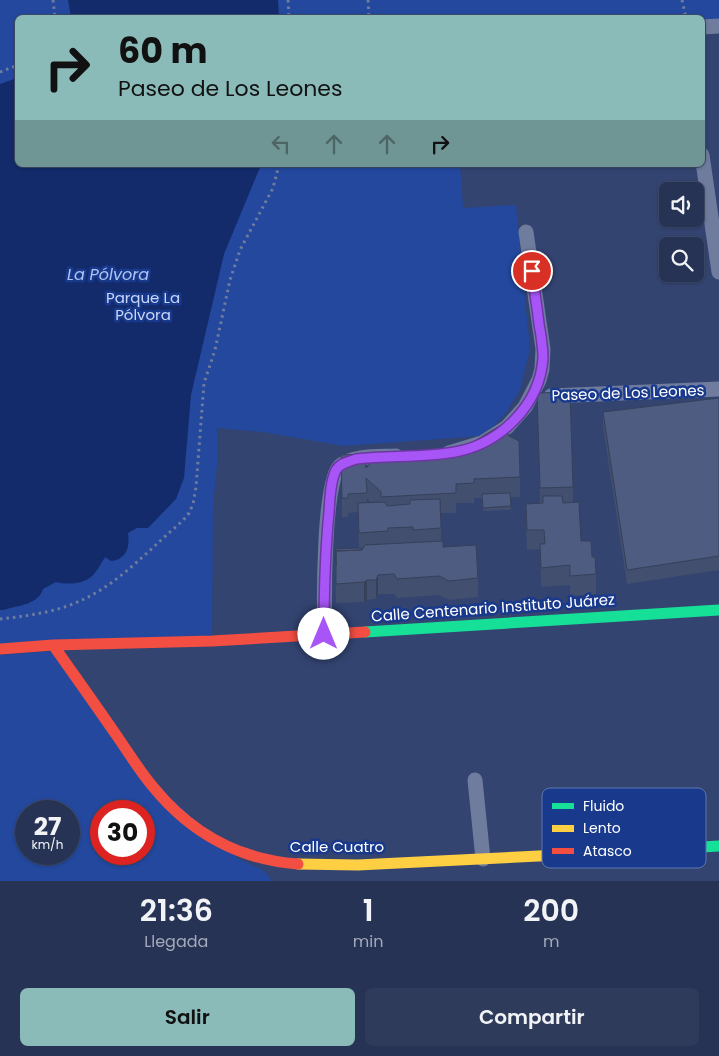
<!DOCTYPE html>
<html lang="es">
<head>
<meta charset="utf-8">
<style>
  body { margin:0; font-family:Poppins,sans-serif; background:#2e3b5b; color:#f1f3f6; height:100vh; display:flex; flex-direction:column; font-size:19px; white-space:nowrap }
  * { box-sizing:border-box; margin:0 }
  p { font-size:16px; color:#a4aab9 }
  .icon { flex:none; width:28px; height:28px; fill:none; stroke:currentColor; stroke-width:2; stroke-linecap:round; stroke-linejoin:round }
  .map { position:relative; height:881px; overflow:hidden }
  .details { display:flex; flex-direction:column; background:#263355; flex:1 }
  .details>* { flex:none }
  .guide { position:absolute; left:15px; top:15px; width:690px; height:152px; border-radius:8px; box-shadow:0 1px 4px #0004,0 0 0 1px #424e6c; background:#8bbbb9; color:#111; overflow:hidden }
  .controls { position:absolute; left:659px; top:182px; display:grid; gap:10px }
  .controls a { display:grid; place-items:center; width:45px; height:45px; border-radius:8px; background:#263355; box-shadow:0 1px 4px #0004,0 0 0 1px #424e6c; font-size:25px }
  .speed { position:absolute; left:15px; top:800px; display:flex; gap:10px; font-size:25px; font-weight:700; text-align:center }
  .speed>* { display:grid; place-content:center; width:65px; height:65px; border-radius:50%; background:#263355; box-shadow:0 1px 4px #0004,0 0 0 1px #424e6c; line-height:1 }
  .speed small { font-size:12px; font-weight:400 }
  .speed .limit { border:8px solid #d22; background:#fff; color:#111 }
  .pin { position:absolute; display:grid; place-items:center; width:42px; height:42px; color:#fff; margin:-21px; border:2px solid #fff; border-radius:50%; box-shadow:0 1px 5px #0007 }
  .me { position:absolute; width:55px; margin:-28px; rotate:0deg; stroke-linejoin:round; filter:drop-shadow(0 0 4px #0008) }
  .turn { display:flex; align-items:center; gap:18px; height:105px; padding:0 20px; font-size:22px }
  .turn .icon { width:65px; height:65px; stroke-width:2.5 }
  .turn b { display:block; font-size:35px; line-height:42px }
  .lanes { display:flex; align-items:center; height:48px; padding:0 20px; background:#0003; justify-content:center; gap:25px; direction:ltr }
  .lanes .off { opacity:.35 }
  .eta { display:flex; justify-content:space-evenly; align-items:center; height:85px; text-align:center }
  .eta b { font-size:30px; font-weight:600; line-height:35px }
  .primary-button { display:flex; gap:10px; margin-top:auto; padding:10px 20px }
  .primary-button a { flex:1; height:58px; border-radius:8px; background:#8bbbb9; color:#111; font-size:20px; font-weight:600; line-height:58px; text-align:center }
  .primary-button a+a { background:#2e3b5b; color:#f1f3f6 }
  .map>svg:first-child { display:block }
</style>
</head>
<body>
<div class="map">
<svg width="719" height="881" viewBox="0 0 719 881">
  <rect width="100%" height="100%" fill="#334471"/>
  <!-- green -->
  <path fill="#23489e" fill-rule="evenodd" d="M0,0H719V25L703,26L702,18H18V165H460L463,208L516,205L530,349L520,390L505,414L494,426L479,436L344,446L263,432L217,428V466L213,503L212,641L0,649Z
    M54,651L126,758L237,858L263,870L272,881H0V655ZM26,811H69V854H26ZM101,811H144V854H101Z"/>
  <!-- water -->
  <path fill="#132b6b" d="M68,0H278L279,17H71Z
    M17,78L18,165H261L224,254L191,395L184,478L176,499L148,528H137L128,533C130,547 127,559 111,561L105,557C101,563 97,572 91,577C83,584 66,585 56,582L43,589C38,605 19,605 4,610H0V84Z"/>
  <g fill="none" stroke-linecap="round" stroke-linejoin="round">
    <!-- path -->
    <path stroke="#6f7c9e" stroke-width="3" stroke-dasharray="2.5 4" stroke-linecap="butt" d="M53,0L55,18
      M288,0L289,18
      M368,0L369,18
      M682,0L686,18
      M0,72L18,65
      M0,619C28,616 57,612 82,600C111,587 136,563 159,542C169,532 181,524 189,513L193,504L196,487L204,383L215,350L230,280L240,250L273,188L279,165"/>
    <!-- street -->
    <path stroke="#6f7c9e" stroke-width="15" d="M702,27L719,26
      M702,155L719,272
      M551,396L719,389
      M449,453L482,443L507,427L525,407L539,380L542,369L543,349L526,232
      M325,634C324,608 323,479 340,466C354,455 379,457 396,456
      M475,780L483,859"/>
    <!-- fast -->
    <path stroke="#16e098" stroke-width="11" d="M365,632L719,610
      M600,853L719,846"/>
    <!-- slow -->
    <path stroke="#ffcf43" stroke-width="11" d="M298,864L358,865L600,853"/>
    <!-- jam -->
    <path stroke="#f24e42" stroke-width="11" d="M53,645C75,676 97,707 119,739C130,755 141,773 154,788C191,833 240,860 298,864
      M0,649L53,645L212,641L365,632"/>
  </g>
  <!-- wall -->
  <path fill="#424f6e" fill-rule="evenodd" d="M537,393L573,487V503L581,541L592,557L596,574V594L570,596V585L541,587L540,549L527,550L526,524V504H540Z
    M719,398V570L627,584L603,426V412Z
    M341,455L366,468L520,477V497H510L511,510L483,511L482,498H474V503H456V513H441V541L443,547L478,578V597L449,600L439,595L397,598L394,594H378L376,599L367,600L364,602L336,603L335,549H359L358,512L348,513V517H342ZM367,498L371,503H367Z"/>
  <!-- shaded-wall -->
  <path fill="#36405a" d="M378,575V594L376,599V580Z
    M367,580V600L364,602V582Z"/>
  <!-- building -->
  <path fill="#4d5c80" stroke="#36405a" d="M570,392L573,487L540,488L537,393Z
    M719,398V556L627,570L603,412Z
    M503,424L509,436L519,441L520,477L474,479V483L456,484V493L381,497V492L366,478L367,493L348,494V498H342L341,455L365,454L366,468L380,453L473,448V442Z
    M510,493L511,506L483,508L482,494Z
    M543,496H562L563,503L579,502L581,541H591L592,557H595L596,574L570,576V565L541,568L540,544H545L544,530H527L526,504L543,503Z
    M440,499L441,528L413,530V527L388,528V531L359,533L358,503L385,502L387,506L410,504V500Z
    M443,541V547L476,545L478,578L449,581L439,576L397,579L394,574L378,575L376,580H367L364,582L336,584V551L362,550L365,545Z
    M362,548V550L336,551V566L335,549Z"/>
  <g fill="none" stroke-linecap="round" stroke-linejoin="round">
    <defs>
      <path id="route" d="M324,634C324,593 325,553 329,512C330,499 330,482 336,470C340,463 348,462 356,459C388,455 422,458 455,452C500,444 540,405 543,358C543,347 541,335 539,324C537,306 534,289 532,271"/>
    </defs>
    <!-- route casing -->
    <use href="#route" stroke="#6d37a1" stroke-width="12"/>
    <!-- route -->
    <use href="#route" stroke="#a855f7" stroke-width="9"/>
  </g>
  <g text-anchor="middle" stroke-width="5" stroke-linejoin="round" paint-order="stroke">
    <!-- park labels -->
    <g font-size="15" fill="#c9d8fa" stroke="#18398c">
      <text x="143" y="303">Parque La<tspan x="143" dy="17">Pólvora</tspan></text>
    </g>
    <!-- street labels -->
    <g font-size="15" fill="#fff" stroke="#18398c">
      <text transform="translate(628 393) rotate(-2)" y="5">Paseo de Los Leones</text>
      <text transform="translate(493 608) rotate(-4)" y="5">Calle Centenario Instituto Juárez</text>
      <text x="337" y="852">Calle Cuatro</text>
    </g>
    <!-- water labels -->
    <g font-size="16" font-style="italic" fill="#afc5f5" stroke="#18398c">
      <text x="108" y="280">La Pólvora</text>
    </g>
  </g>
  <!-- legend -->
  <rect x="542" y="788" width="164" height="80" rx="8" fill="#18398c" stroke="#5d74ae" stroke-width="1"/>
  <rect x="552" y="803" width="22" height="6" fill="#16e098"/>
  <rect x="552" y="825" width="22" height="7" fill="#ffcf43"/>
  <rect x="552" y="848" width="22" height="6" fill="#f24e42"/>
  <g font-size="14" fill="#fff">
    <text x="583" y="811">Fluido</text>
    <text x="583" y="833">Lento</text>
    <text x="583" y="856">Atasco</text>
  </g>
</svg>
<div class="controls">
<a><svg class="icon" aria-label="sound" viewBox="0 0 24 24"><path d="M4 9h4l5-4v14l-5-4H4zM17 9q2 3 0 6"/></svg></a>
<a><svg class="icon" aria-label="search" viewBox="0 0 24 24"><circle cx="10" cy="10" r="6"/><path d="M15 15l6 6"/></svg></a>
</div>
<div class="speed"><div>27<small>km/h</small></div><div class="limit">30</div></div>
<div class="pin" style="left:532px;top:271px;background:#d93025"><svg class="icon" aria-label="arrive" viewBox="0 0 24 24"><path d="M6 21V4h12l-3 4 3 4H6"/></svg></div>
<svg class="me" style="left:324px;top:634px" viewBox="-20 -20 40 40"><circle r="19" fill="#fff"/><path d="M0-13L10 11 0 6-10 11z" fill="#a855f7"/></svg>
<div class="guide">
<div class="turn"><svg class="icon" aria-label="right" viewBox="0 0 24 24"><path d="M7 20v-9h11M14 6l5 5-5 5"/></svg><div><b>60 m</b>Paseo de Los Leones</div></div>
<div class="lanes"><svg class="icon off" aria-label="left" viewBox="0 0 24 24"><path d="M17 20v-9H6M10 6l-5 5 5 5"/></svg><svg class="icon off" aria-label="ahead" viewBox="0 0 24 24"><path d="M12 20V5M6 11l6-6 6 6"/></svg><svg class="icon off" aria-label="ahead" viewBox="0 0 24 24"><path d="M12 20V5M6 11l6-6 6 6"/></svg><svg class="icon" aria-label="right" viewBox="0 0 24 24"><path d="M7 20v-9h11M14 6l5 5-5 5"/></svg></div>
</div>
</div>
<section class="details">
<div class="eta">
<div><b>21:36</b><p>Llegada</p></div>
<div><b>1</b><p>min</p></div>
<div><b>200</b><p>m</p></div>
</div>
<div class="primary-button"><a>Salir</a><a>Compartir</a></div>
</section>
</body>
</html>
